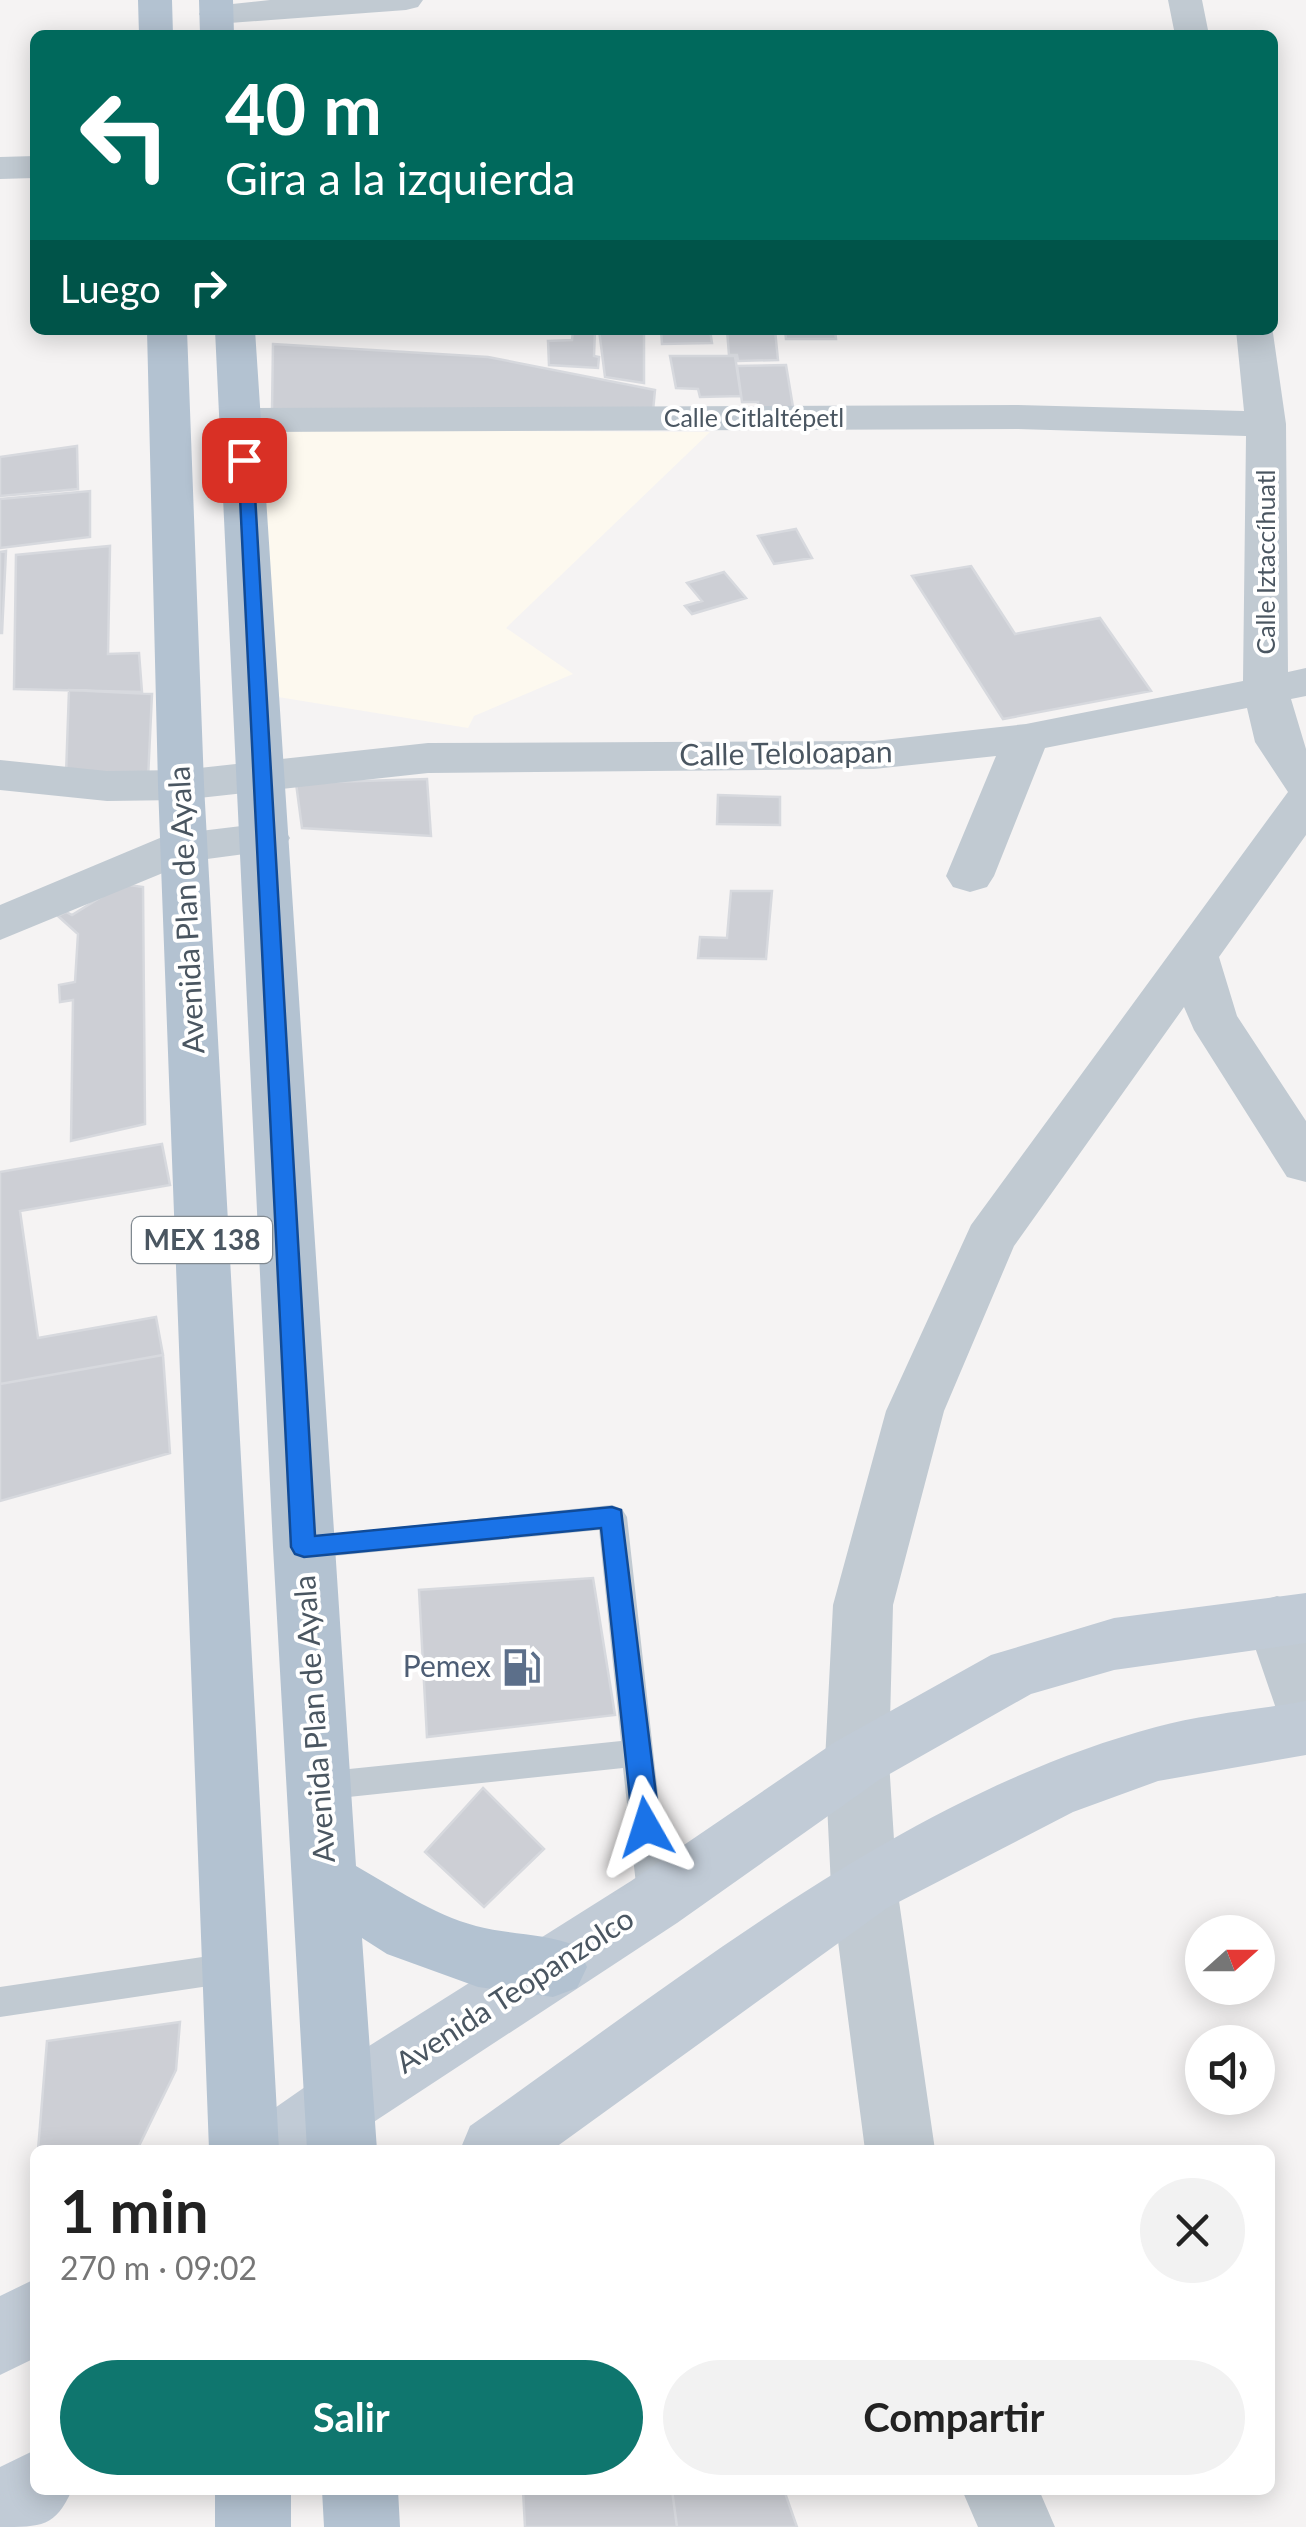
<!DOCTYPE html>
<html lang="es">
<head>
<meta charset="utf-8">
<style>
  body { margin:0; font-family:Lato,sans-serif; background:#f2f2f2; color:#222; height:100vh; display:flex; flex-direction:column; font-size:38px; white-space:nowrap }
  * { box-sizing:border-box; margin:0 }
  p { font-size:32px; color:#767676 }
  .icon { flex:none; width:55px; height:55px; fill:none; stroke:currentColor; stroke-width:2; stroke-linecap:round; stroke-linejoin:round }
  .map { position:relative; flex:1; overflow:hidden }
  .sheet { position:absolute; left:30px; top:2145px; width:1245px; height:350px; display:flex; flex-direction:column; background:#fff; border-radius:15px; box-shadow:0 5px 25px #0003 }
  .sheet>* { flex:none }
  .top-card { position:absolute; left:30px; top:30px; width:1248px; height:305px; border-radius:15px; box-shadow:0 5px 25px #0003; background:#00695c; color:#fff; overflow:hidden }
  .needle { width:65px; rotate:69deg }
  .fabs { position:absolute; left:1185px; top:1915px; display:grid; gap:20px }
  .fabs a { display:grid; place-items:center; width:90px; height:90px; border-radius:50%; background:#fff; box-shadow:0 5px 25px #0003; font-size:50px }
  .pin { position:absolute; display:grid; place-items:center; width:85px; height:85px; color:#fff; margin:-42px; border-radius:20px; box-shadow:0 5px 15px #0006 }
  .me { position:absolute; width:110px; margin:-55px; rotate:354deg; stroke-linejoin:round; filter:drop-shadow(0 0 8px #0008) }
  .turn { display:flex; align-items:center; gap:35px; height:210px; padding:0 30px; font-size:45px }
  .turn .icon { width:130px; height:130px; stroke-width:2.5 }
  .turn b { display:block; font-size:70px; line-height:85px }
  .then { display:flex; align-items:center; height:95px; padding:0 30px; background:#0003; gap:20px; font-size:38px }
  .round { display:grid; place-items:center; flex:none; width:105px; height:105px; border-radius:52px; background:#f2f2f2 }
  .overview { display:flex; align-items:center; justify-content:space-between; height:170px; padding:0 30px }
  h1 { font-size:60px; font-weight:700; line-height:75px }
  .cta { display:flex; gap:20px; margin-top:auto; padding:20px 30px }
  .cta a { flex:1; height:115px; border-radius:60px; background:#0f766e; color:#fff; font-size:40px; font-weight:700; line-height:115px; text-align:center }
  .cta a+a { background:#f2f2f2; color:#222 }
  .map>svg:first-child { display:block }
</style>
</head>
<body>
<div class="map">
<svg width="1306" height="2527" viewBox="0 0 1306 2527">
  <rect width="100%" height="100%" fill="#f5f3f3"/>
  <!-- commercial -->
  <path fill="#fdf9ef" d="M253,430L710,432L506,628L573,674L474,716L468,728L272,696Z"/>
  <!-- building -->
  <path fill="#cdcfd5" stroke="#d7d9de" stroke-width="2.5" d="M595,330L594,356L599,357L598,368L549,365L548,341L572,340L573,331Z
    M599,330H644V383L605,377Z
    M661,330H710L712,343L662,344Z
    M727,330H775L778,360L738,361L737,355H729Z
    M785,330H835L836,339H786Z
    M273,344L488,357L655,390L653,411H272Z
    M670,356H735L741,396L700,397L698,389L676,388Z
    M786,365L793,407L758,408V402H742L737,366Z
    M77,446L78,489L0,496V457Z
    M90,491V537L0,548V499Z
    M796,529L812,558L774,564L758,536Z
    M110,546L108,654L139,653L142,692L14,689L16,555Z
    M6,551L2,633H0V552Z
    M971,566L1015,634L1100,618L1151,691L1003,719L912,576Z
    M724,572L746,598L692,614L685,606L702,601L687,583Z
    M69,690L152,694L148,779L66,775Z
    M427,779L431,836L302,828L296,783Z
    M718,795L780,797V825L717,824Z
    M122,884L143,887L145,1124L71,1141L73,1000L60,1002L59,985L75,982L78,934L58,916L66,912L72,915Z
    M731,891H772L766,959L698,958L700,937L727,938Z
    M162,1144L170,1185L20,1211L38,1338L156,1317L163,1355L0,1384V1172Z
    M163,1355L170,1453L0,1501V1384Z
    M593,1578L615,1715L427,1737L419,1590Z
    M483,1788L544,1849L484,1907L425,1852Z
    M180,2022L176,2070L137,2150H38L47,2041Z
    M523,2490H672L677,2527H525Z
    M672,2490H784L797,2527H677Z"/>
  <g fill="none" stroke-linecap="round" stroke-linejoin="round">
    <!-- service -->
    <path fill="#c1cad2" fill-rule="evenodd" d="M612,1505L622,1509L627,1517L670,1902L666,1912L654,1917L642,1912L638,1902L623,1768L320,1800L309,1796L304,1786L309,1776L320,1772L621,1741L599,1530L303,1559L292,1556L288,1547L292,1538Z
      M236,1952L248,1956L253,1967L248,1978L236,1982L0,2017V1987Z"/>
    <!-- minor -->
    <path fill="#c1cad2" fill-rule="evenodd" d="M270,0H423L418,7L406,10L216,24L204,21L199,14L204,7Z
      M1168,0H1202L1209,35H1175Z
      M35,156V178L0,179V157Z
      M1272,326L1286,424L1288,672L1306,668V696L1291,699L1306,749V835L1219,957L1237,1016L1306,1121V1182L1287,1177L1194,1030L1184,1007L1014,1246L944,1411L893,1605L889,1761L897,1887L935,2150H865L831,1887L825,1761L833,1605L886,1411L971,1225L1288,792L1255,742L1247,708L1045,748L994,876L987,887L970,892L953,887L946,876L996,756L874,769L428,773L181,800L107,801L0,790V760L107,771L181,770L428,743L874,741L1026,724L1243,681L1246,436L1018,429L242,432L228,429L222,420L228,411L242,408L1018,405L1244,411L1236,330H1272Z
      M266,823L283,827L290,838L283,849L192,861L0,940V905L167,835Z
      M1277,1596L1299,1603L1306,1618V1740L1284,1732L1246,1621L1255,1603Z
      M962,2490H1039L1055,2527H978Z"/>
    <!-- secondary -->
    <path fill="#c1cbd6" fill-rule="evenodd" d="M1306,1593V1643L1114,1670L1031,1694L879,1780L677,1923L331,2150H239L249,2126L315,2080L631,1881L835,1742L991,1655L1114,1618Z
      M1306,1701V1755L1158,1781L1073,1812L887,1908L552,2150H460L470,2126C682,1978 903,1795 1156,1727C1204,1714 1257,1710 1306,1701Z
      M35,2279V2358L0,2375V2296Z
      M35,2450V2490H72C55,2527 42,2527 0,2527V2467Z"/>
    <!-- primary -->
    <path fill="#b3c2d1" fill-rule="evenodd" d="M138,0H172L173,35H139Z
      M199,0H233L234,35H200Z
      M147,330H187L204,785L279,2150H209L158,785Z
      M215,330H255L356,1866C395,1888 432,1914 476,1926C510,1935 544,1933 577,1946L587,1967L577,1988L553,1997L478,1987L387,1954L362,1938L377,2150H307L273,1547Z
      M215,2490H291V2527H215Z
      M322,2490H398L400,2527H324Z"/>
  </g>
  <!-- route -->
  <path fill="#1a73e8" stroke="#114b97" stroke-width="2.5" d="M238,456L253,460L315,1536L612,1507L621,1510L660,1827L656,1836L646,1839L637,1836L633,1827L601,1528L304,1557L295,1554L291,1547Z"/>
  <!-- icons -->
  <defs>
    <symbol id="fuel-bare" viewBox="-9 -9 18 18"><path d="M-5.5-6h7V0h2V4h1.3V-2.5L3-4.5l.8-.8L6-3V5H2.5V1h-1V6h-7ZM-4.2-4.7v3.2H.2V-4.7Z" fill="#5c6f8a" stroke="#fff" stroke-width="2.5" paint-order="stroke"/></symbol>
  </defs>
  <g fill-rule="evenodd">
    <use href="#fuel-bare" x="494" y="1640" width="55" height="55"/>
  </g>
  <g text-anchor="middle" stroke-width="8" stroke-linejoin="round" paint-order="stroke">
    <!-- far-street labels -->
    <g font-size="25" fill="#4a5661" stroke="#fff">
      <text x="754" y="427">Calle Citlaltépetl</text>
      <text transform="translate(1266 562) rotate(-90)" y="9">Calle Iztaccíhuatl</text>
    </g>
    <!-- shield labels -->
    <rect fill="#fff" stroke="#808990" stroke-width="2.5" x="132" y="1217" width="140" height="46" rx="8"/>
    <g font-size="28" font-weight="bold" fill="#4a5661">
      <text x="202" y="1250">MEX 138</text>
    </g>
    <!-- street labels -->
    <g font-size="30" fill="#4a5661" stroke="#fff">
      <text transform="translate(786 754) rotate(-1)" y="10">Calle Teloloapan</text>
      <text transform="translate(187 910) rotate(-93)" y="10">Avenida Plan de Ayala</text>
      <text transform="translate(315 1719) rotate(-94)" y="10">Avenida Plan de Ayala</text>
      <text transform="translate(515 1991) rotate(-33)" y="10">Avenida Teopanzolco</text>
    </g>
    <!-- service labels -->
    <g font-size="30" fill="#4e5e75" stroke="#fff" text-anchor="end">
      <text x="491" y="1677">Pemex</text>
    </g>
  </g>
</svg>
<div class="fabs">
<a><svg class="needle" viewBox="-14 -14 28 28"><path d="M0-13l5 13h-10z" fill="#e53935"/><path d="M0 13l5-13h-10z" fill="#767676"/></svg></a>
<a><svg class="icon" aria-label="sound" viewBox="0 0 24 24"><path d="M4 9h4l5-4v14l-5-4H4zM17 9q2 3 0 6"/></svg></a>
</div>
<div class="pin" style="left:244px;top:460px;background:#d93025"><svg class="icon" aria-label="arrive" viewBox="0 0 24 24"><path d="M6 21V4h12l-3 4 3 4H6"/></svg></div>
<svg class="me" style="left:646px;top:1827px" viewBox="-20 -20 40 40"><path d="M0-17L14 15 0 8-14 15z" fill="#1a73e8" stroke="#fff" stroke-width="4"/></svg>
<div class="top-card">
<div class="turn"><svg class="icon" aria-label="left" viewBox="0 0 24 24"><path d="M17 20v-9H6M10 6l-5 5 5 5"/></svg><div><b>40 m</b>Gira a la izquierda</div></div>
<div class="then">Luego<svg class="icon" aria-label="right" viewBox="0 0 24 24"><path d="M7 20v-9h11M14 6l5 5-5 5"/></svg></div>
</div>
<section class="sheet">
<div class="overview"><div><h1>1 min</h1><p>270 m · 09:02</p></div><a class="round"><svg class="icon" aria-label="close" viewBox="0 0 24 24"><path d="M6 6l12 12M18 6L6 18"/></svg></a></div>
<div class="cta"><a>Salir</a><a>Compartir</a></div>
</section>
</div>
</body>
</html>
